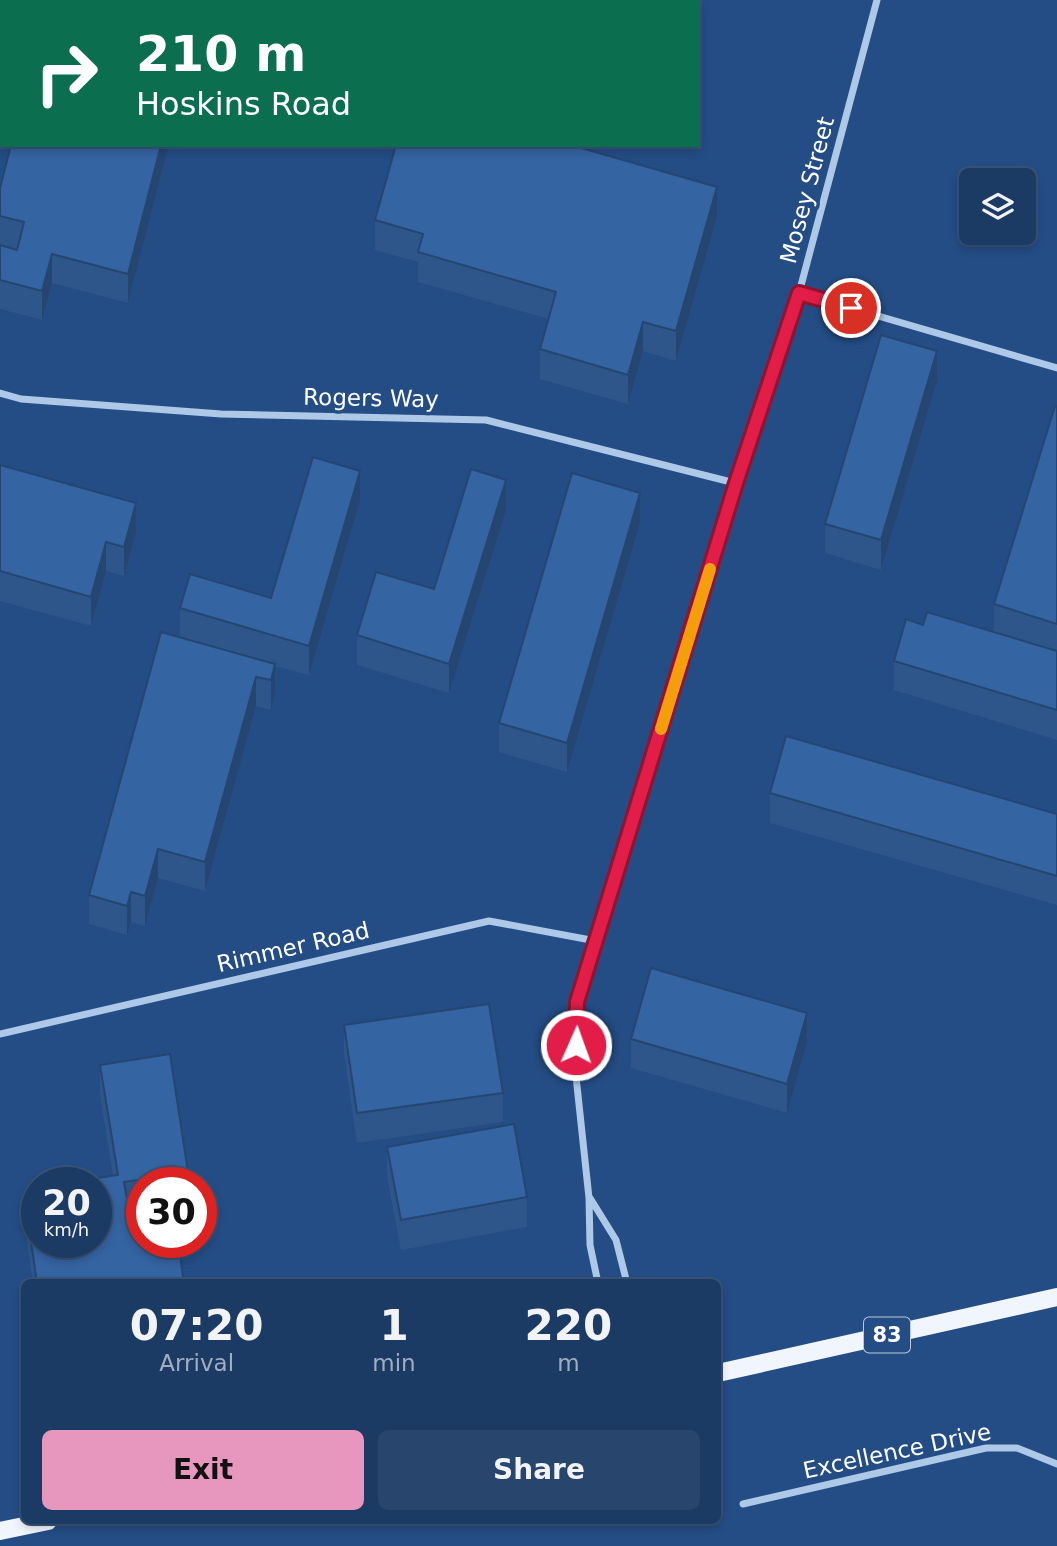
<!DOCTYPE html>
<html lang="en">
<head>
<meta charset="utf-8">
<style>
  body { margin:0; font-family:"DejaVu Sans",sans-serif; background:#28456d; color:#f1f3f6; height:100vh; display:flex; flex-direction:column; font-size:26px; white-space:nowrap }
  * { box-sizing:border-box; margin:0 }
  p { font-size:23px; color:#a0adbf }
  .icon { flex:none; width:38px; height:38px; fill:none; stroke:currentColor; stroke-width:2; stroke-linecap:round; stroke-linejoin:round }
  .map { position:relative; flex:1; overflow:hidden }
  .sheet { position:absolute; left:21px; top:1279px; width:700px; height:245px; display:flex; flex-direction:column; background:#1b3a64; border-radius:10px; box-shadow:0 4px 10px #0003,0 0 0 2px #395478 }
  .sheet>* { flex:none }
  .guide { position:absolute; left:0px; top:0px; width:700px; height:147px; box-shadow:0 4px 10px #0003,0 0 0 2px #395478; background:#0b6e4f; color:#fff; overflow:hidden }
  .buttons { position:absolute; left:959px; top:168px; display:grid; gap:14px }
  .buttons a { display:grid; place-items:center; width:77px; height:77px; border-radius:10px; background:#1b3a64; box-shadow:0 4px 10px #0003,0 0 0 2px #395478; font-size:35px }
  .speed { position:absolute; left:21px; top:1167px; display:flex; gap:14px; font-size:35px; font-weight:700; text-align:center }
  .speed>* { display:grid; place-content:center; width:91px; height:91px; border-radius:50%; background:#1b3a64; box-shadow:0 4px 10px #0003,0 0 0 2px #395478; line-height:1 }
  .speed small { font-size:18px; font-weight:400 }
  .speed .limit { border:10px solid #d22; background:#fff; color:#111 }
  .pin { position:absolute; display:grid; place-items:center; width:60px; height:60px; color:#fff; margin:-30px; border:4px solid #fff; border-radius:50%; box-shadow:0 2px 7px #0007 }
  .me { position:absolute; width:77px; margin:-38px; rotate:2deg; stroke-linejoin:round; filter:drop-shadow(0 0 5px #0008) }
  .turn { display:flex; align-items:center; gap:24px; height:147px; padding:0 21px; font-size:32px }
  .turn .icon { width:91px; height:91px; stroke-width:2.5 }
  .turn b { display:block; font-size:49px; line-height:60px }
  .eta { display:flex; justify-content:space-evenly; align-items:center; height:119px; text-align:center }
  .eta b { font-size:42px; font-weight:600; line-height:49px }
  .primary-button { display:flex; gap:14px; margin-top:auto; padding:14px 21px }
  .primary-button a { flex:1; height:80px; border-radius:10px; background:#e797bd; color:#111; font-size:28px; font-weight:600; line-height:80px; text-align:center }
  .primary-button a+a { background:#28456d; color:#f1f3f6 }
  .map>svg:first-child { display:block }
</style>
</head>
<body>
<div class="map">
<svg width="1057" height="1546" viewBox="0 0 1057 1546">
  <rect width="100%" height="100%" fill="#244d85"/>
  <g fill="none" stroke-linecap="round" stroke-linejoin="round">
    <!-- minor -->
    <path stroke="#aec8e8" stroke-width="7" d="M799,293L1057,368
      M0,393L21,399L221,414L486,420L735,483
      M0,1034L489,921L596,941
      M590,1198L616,1240L627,1283
      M598,1283L590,1245L589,1198L575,1067L577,1002L735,483L799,293L877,0
      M743,1504L986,1448H1017L1057,1464"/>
    <!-- primary -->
    <path stroke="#f1f6fe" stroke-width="18" d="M718,1373L1057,1297
      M0,1531L48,1521"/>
  </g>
  <!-- wall -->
  <path fill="#2e568b" d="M231,0H278V2H237Z
    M291,0H382L381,2H291Z
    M168,145L128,303L52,283L42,320L0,309V188Z
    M717,217L676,361L643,351L628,404L540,379V349L549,319L418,282V262L375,250V220Z
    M937,381L881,570L825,553V524Z
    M1057,406V740L894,690V661L923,625L994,632V604Z
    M0,465L136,532L124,576L106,571L91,626L0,601Z
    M360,500L309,675L275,666V693L271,710L256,706L205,891L158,878L145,926L131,922L127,935L89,924V895L180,637V608L271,598Z
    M506,510L449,693L357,665V635L434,589Z
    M640,523L567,772L499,752V723Z
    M770,793L1057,814V905L770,823Z
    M344,1025L503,1093V1122L357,1143L344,1054Z
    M631,1039L807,1043L787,1113L631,1068Z
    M100,1065L188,1172V1183H142V1242L184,1283H33L27,1243V1214L37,1242L113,1175L100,1095Z
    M387,1147L527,1197V1227L401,1250L387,1177Z"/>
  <!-- shaded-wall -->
  <path fill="#254671" d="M161,145H168V147L128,303V274Z
    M717,187V217L676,361V331Z
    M52,254V283L42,320V291Z
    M643,322V351L628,404V375Z
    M937,351V381L881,570V540Z
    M360,471V500L309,675V646Z
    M506,480V510L449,693V664Z
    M640,493V523L567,772V743Z
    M136,503V532L124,576V547Z
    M106,542V571L91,626V597Z
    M275,664V693L271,710V680Z
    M256,677V706L205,891V862Z
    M158,849V878L145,926V896Z
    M131,892V922L127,935V906Z
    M807,1013V1043L787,1113V1084Z"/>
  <!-- building -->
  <path fill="#3564a2" stroke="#254671" stroke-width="2" d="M319,0H373V2H325Z
    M498,0H580V2H497Z
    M11,145H161L128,274L52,254L42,291L0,280V245L17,250L24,222L0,216V188Z
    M396,145H571L717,187L676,331L643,322L628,375L540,349L556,292L418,252L423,234L375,220Z
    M881,335L937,351L881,540L825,524Z
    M1055,406H1057V624L994,604Z
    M313,457L360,471L309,646L180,608L190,574L271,598Z
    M0,465L136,503L124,547L106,542L91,597L0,571Z
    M471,469L506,480L449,664L357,635L376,572L434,589Z
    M572,473L640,493L567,743L499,723Z
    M927,612L1057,651V710L894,661L906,619L923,625Z
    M161,632L275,664L271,680L256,677L205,862L158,849L145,896L131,892L127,906L89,895Z
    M786,736L1057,814V876L770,793Z
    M651,968L807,1013L787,1084L631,1039Z
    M489,1004L503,1093L357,1113L344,1025Z
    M170,1054L188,1172L124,1182L128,1205L141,1203L142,1242H178L184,1283H37L27,1214L37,1212V1242H96V1183H64L118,1175L100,1065Z
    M514,1124L527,1197L401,1220L387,1147Z"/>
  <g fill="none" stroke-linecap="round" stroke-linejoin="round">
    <defs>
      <path id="route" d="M576,1045L577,1002L736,483L799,293L851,308"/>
    </defs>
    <!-- route casing -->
    <use href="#route" stroke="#92132f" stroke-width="18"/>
    <!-- route -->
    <use href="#route" stroke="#e11d48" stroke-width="12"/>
    <!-- slow -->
    <path stroke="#f59e0b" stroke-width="12" d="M661,729L710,569"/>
  </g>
  <g text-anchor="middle" stroke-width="7" stroke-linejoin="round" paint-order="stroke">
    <!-- shield labels -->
    <rect fill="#244d85" stroke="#bdcada" stroke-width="2" x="864" y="1317.5" width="46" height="35" rx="5"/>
    <g font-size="21" font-weight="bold" fill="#fff">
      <text x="887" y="1342">83</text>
    </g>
    <!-- street labels -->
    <g font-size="23" fill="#fff" stroke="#244d85">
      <text transform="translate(807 190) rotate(-75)" y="8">Mosey Street</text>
      <text transform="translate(371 398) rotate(1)" y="8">Rogers Way</text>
      <text transform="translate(293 947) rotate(-13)" y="8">Rimmer Road</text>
      <text transform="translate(897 1451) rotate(-12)" y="8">Excellence Drive</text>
    </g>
  </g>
</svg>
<div class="buttons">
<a><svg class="icon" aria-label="layers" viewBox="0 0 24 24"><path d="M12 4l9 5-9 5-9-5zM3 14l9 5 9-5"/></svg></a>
</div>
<div class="speed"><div>20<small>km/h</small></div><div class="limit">30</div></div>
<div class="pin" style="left:851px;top:308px;background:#d93025"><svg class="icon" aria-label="arrive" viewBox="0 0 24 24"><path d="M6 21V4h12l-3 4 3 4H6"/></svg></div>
<svg class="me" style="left:576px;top:1045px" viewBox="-20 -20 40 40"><circle r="17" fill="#e11d48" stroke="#fff" stroke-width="3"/><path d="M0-11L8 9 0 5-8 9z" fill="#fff"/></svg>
<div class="guide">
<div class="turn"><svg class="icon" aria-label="right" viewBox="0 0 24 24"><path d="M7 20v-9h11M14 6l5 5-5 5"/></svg><div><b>210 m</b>Hoskins Road</div></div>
</div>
<section class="sheet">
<div class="eta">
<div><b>07:20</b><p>Arrival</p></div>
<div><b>1</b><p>min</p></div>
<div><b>220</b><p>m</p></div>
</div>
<div class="primary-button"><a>Exit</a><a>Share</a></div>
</section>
</div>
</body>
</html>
